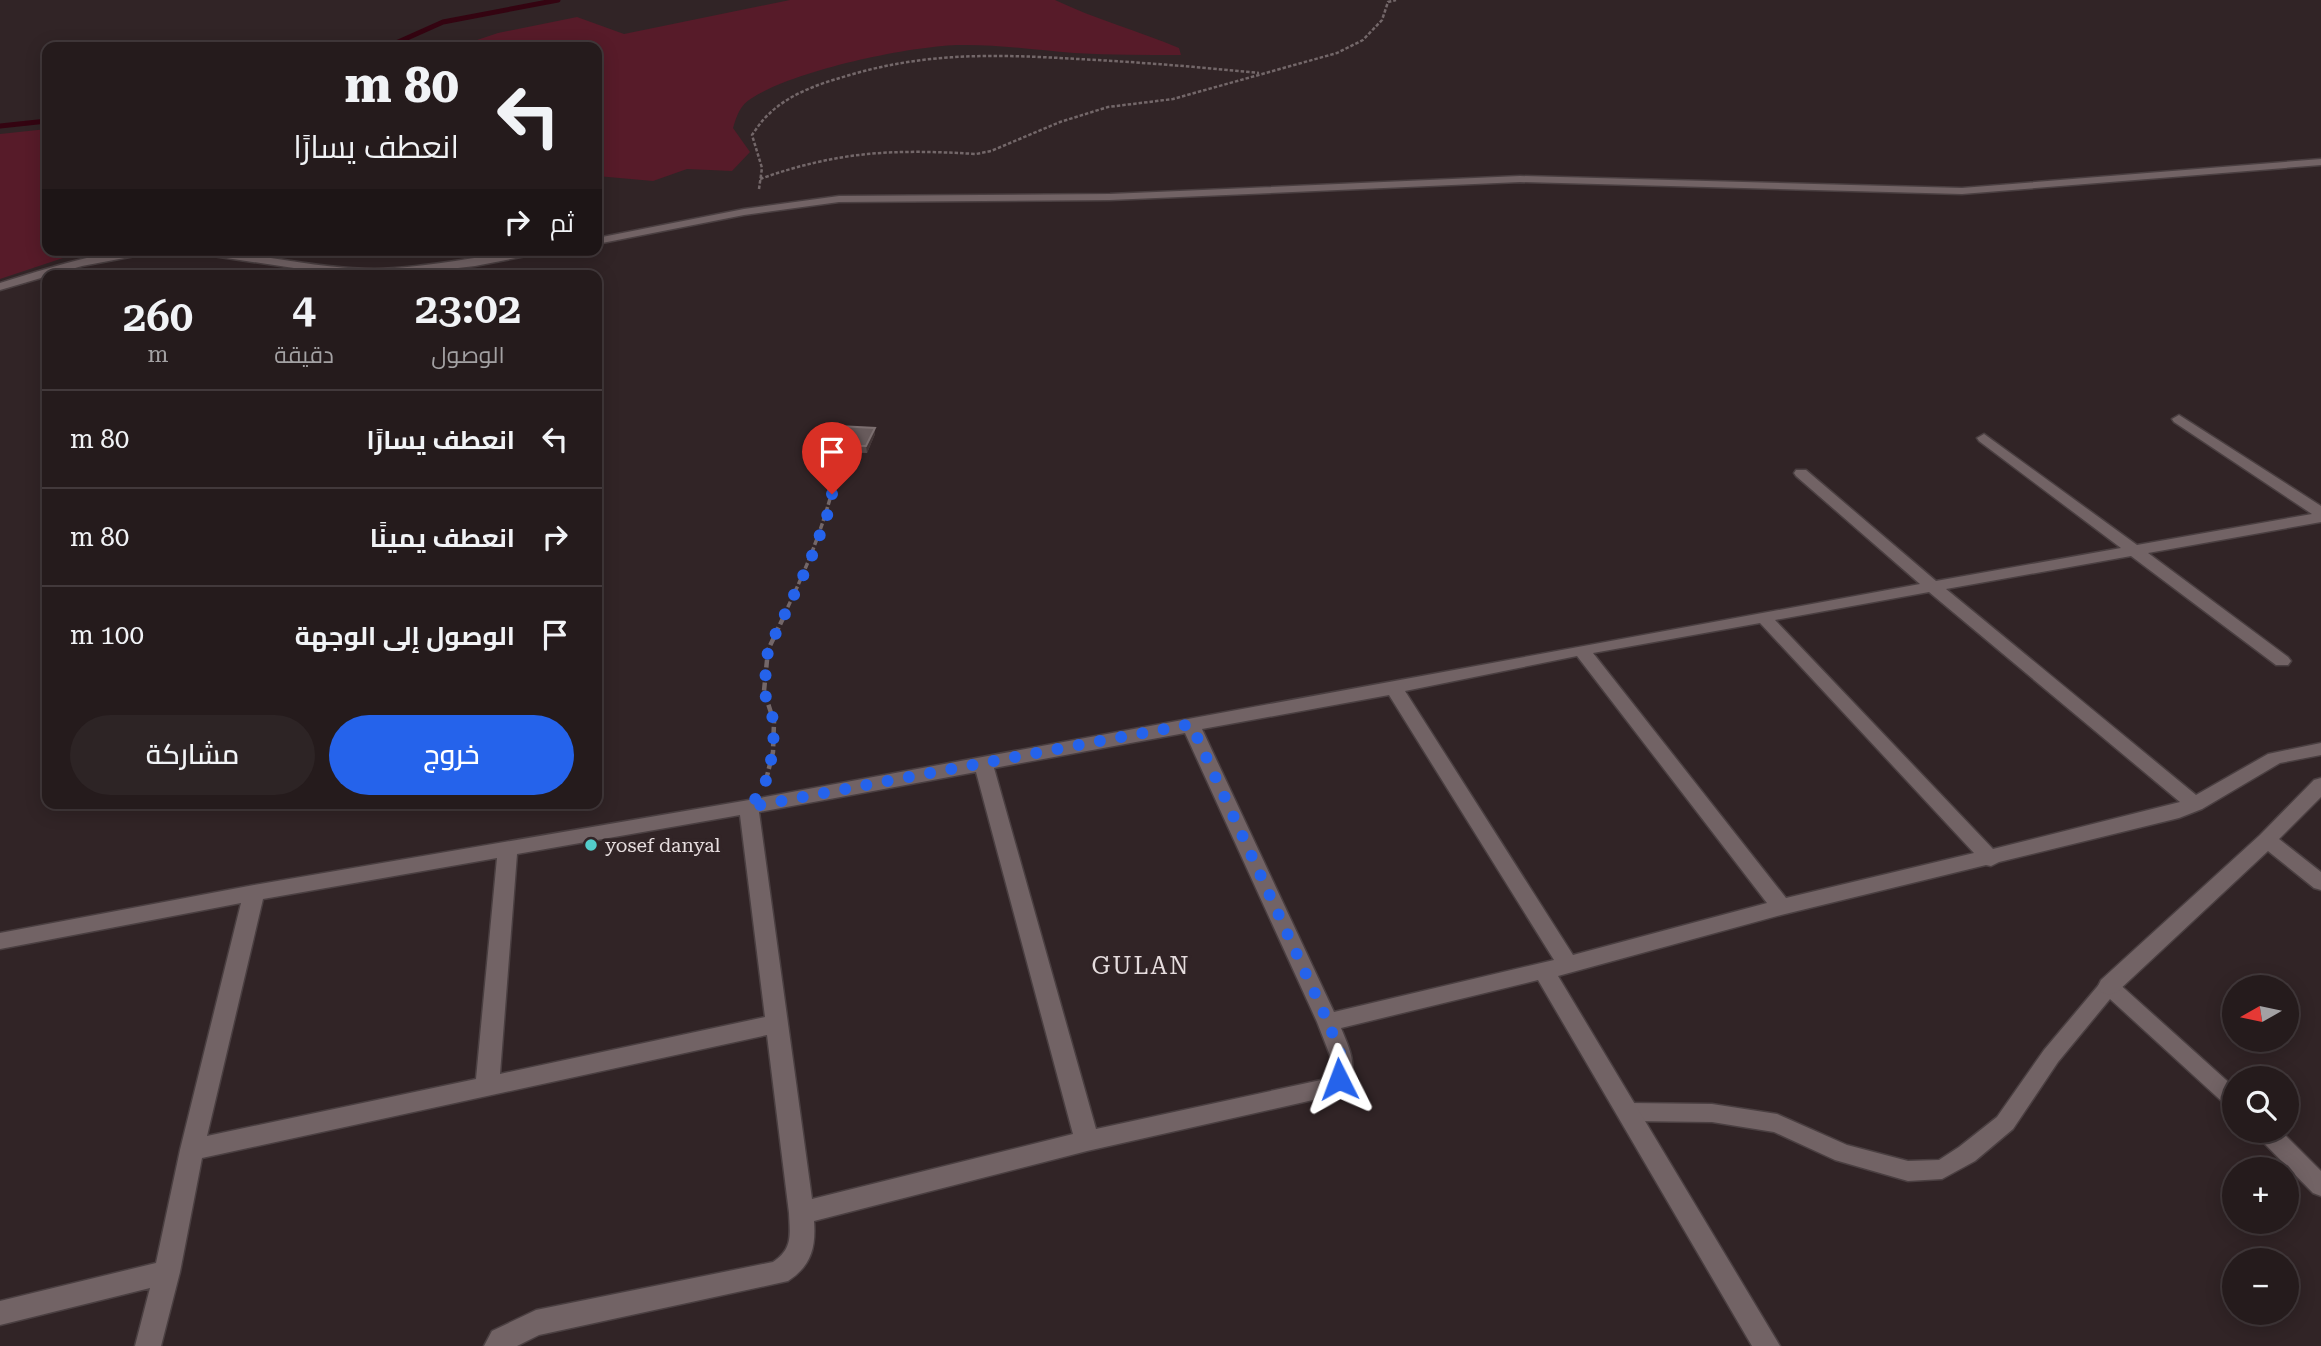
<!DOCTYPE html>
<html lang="ar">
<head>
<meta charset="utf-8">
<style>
  body { margin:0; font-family:"Roboto Serif",Cairo,serif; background:#2d2425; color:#f1f3f6; direction:rtl; height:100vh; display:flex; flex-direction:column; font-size:26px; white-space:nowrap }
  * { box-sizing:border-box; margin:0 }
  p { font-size:23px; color:#a3a1a3 }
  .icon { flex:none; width:38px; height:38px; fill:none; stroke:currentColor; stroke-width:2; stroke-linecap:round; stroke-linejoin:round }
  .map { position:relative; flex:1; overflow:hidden; direction:ltr }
  .side { position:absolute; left:42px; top:270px; width:560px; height:539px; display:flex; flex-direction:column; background:#251b1c; border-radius:14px; box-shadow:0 4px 18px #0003,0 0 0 2px #42393b; direction:rtl }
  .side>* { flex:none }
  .banner { position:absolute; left:42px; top:42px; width:560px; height:214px; border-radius:14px; box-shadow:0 4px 18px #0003,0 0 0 2px #42393b; direction:rtl; background:#251b1c; color:#f1f3f6; overflow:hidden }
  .needle { width:46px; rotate:261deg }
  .tools { position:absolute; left:2222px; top:975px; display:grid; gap:14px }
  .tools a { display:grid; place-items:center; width:77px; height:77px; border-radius:50%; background:#251b1c; box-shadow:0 4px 18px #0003,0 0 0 2px #42393b; font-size:35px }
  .pin { position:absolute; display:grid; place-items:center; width:60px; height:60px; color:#fff; margin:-72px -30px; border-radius:50% 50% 50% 0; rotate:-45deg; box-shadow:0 0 7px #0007 }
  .pin .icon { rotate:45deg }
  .me { position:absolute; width:77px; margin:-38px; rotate:357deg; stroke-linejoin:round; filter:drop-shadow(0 0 5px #0008) }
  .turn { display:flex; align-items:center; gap:24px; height:147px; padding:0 28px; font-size:32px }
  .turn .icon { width:91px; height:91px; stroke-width:2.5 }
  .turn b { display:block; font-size:49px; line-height:60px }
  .then { display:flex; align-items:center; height:66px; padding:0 28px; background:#0003; gap:14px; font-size:26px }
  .eta { display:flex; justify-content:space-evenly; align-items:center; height:119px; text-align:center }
  .eta b { font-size:42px; font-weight:600; line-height:49px }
  .button { display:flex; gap:14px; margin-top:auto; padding:14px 28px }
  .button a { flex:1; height:80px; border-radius:42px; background:#2563eb; color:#fff; font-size:28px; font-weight:600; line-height:80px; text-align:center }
  .button a+a { background:#2d2425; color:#f1f3f6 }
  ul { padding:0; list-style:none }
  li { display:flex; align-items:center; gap:21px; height:98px; padding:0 28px; border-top:2px solid #42393b }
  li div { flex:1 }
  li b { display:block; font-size:26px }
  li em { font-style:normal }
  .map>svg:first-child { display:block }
</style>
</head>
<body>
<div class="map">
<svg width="2321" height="1346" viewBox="0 0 2321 1346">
  <rect width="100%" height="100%" fill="#312426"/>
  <!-- green -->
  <path fill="#571b29" d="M790,0H1055C1095,19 1138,31 1179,48L1181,55C1145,55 1110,55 1074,53C1035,50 996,44 957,45C906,47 796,70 752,98C740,105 737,115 733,128L750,152L732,171L687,169L653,181L597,176V47H456L498,33L577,17L624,34Z
    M47,129V250H87L0,279V134Z"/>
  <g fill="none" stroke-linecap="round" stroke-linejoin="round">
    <!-- stream -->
    <path stroke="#340411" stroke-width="5" d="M387,47L443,22L558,0
      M0,126L47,121"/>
    <defs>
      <path id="lane" d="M2321,159V165L1962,194L1520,182L1110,200L839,202L744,215L597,244V238L744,209L839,196L1110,194L1520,176L1962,188Z
        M129,250H167L82,266L0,290V283C42,270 85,256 129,250Z
        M188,250C251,250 312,269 375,269C437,268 497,250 557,250L475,266L398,275L327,273L193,253Z
        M2109,978L2116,981L2235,1088V1110L2228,1107L2110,999L2058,1062L2013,1129L1975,1161L1942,1179L1908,1181L1835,1160L1774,1132L1712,1122L1630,1121L1623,1118L1619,1112L1623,1106L1630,1103L1712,1104L1777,1114L1847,1145L1908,1161L1939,1160L1959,1147L1997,1117L2044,1050L2102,981Z
        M2255,1130H2280L2321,1171V1196L2313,1193L2257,1136Z"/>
      <path id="street" d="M2179,415L2321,506V522L2148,553L2288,657L2291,661L2288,665H2276L2131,556L1946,589L2196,795L2268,754L2321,743V755L2280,763L2202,809L2179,818L1999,862L1991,866L1986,865L1781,915L1558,976L1780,1346H1752L1538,980L1341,1028C1352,1055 1362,1074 1335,1095L1087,1151L814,1221C816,1248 811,1266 788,1281L539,1335L517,1346H484L492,1331L536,1310L773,1262C793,1249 790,1235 789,1213L767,1035L202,1158L180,1272L161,1346H135L150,1288L0,1325V1301L156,1263L180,1150L241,903L0,949V933L254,885L749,800L1920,584L1796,476L1794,473L1796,470H1806L1936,581L2121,548L1979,441L1977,438L1984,434L2137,545L2312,514L2174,422L2172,419ZM1929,592L2180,802L1993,849L1775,620ZM1760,623L1974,853L1786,898L1593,653ZM1577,656L1767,903L1573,955L1405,691ZM1389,695L1554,960L1334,1012L1202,729ZM1185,733L1317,1022L1331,1058L1328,1074L1321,1080L1096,1129L994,768ZM976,772L1073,1134L812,1199L759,812ZM740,815L765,1017L500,1074L517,854ZM497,858L476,1079L207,1136L263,899Z
        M2321,778V797L2279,839L2321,872V890L2314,888L2268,851L2117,992L2109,995L2101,992L2098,986L2101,980L2260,835L2314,780Z"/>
    </defs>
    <!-- lane casing -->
    <use href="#lane" stroke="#4a3f41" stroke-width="3"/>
    <!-- street casing -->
    <use href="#street" stroke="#4a3f41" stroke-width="3"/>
    <!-- path-far2 -->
    <path stroke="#736769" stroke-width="2.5" stroke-dasharray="3.5 2" stroke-linecap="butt" d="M760,179C838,151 895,149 976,154L991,151L1060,122L1108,107L1173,99L1337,53L1363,40L1382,20L1388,2L1396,0
      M759,189L762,168L752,135C757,128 762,120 769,114C787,96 815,85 840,78C921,52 994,54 1078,59C1138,62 1199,67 1259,73"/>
    <!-- path-far1 -->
    <path stroke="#736769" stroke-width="3.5" stroke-dasharray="6 2.5" stroke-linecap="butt" d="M784,615C807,568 825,523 837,472"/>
    <!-- path -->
    <path stroke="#736769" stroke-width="4.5" stroke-dasharray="8 3.5" stroke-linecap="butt" d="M766,780L773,752L774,722L764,691L768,650L785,614"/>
    <!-- lane -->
    <use href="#lane" fill="#726365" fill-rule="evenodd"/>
    <!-- street -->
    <use href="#street" fill="#726365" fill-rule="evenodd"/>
  </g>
  <!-- wall -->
  <path fill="#594b4c" d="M875,428V434L867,453L830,452L829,445Z"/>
  <!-- shaded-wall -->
  <path fill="#423536" d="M875,428V434L867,453L866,446Z"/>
  <!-- building -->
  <path fill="#685b5c" stroke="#7c6f70" stroke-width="2" d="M838,426L875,428L866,446L829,445Z"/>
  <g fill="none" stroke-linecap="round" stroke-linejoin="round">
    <!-- route -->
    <path stroke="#2563eb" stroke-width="12" stroke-dasharray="0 21.6" d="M832,494L827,516L810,561L768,650L764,691L774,722L773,752L764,788L749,807L1191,724L1328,1022L1342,1058L1339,1079"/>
  </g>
  <!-- markers -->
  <circle fill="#53cdcb" stroke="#312426" stroke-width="2.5" cx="591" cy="845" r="7"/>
  <g text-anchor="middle" stroke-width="7" stroke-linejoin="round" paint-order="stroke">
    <!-- poi labels -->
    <g font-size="19" fill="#e6ddde" stroke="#312426" text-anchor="start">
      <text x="605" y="852">yosef danyal</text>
    </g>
    <!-- near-neighbourhood labels -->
    <g font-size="24" letter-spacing="2" fill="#e6ddde" stroke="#312426">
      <text x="1141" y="974">GULAN</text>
    </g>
  </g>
</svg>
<div class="tools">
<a><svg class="needle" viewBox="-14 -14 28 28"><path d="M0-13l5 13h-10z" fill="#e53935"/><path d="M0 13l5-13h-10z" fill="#a3a1a3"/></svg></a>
<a><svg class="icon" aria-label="search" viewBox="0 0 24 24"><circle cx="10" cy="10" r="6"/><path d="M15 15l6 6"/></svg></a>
<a>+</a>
<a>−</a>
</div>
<div class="pin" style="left:832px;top:494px;background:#d93025"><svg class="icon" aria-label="arrive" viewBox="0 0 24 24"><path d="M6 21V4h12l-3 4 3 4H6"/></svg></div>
<svg class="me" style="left:1339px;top:1079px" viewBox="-20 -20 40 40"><path d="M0-17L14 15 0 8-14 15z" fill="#2563eb" stroke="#fff" stroke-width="4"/></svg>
<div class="banner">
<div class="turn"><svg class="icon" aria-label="left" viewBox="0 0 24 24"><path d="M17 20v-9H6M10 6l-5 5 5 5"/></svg><div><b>80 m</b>انعطف يسارًا</div></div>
<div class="then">ثم<svg class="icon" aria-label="right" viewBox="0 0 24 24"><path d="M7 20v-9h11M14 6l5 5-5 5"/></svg></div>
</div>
<section class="side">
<div class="eta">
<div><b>23:02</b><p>الوصول</p></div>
<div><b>4</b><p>دقيقة</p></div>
<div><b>260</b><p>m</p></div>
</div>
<ul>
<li><svg class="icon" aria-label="left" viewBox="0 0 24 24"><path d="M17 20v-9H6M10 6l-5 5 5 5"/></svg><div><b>انعطف يسارًا</b></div><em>80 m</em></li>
<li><svg class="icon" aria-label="right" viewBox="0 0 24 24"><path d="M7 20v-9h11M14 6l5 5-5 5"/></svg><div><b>انعطف يمينًا</b></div><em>80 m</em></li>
<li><svg class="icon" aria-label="arrive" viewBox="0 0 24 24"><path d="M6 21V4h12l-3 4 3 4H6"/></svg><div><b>الوصول إلى الوجهة</b></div><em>100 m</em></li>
</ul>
<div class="button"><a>خروج</a><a>مشاركة</a></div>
</section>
</div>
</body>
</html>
